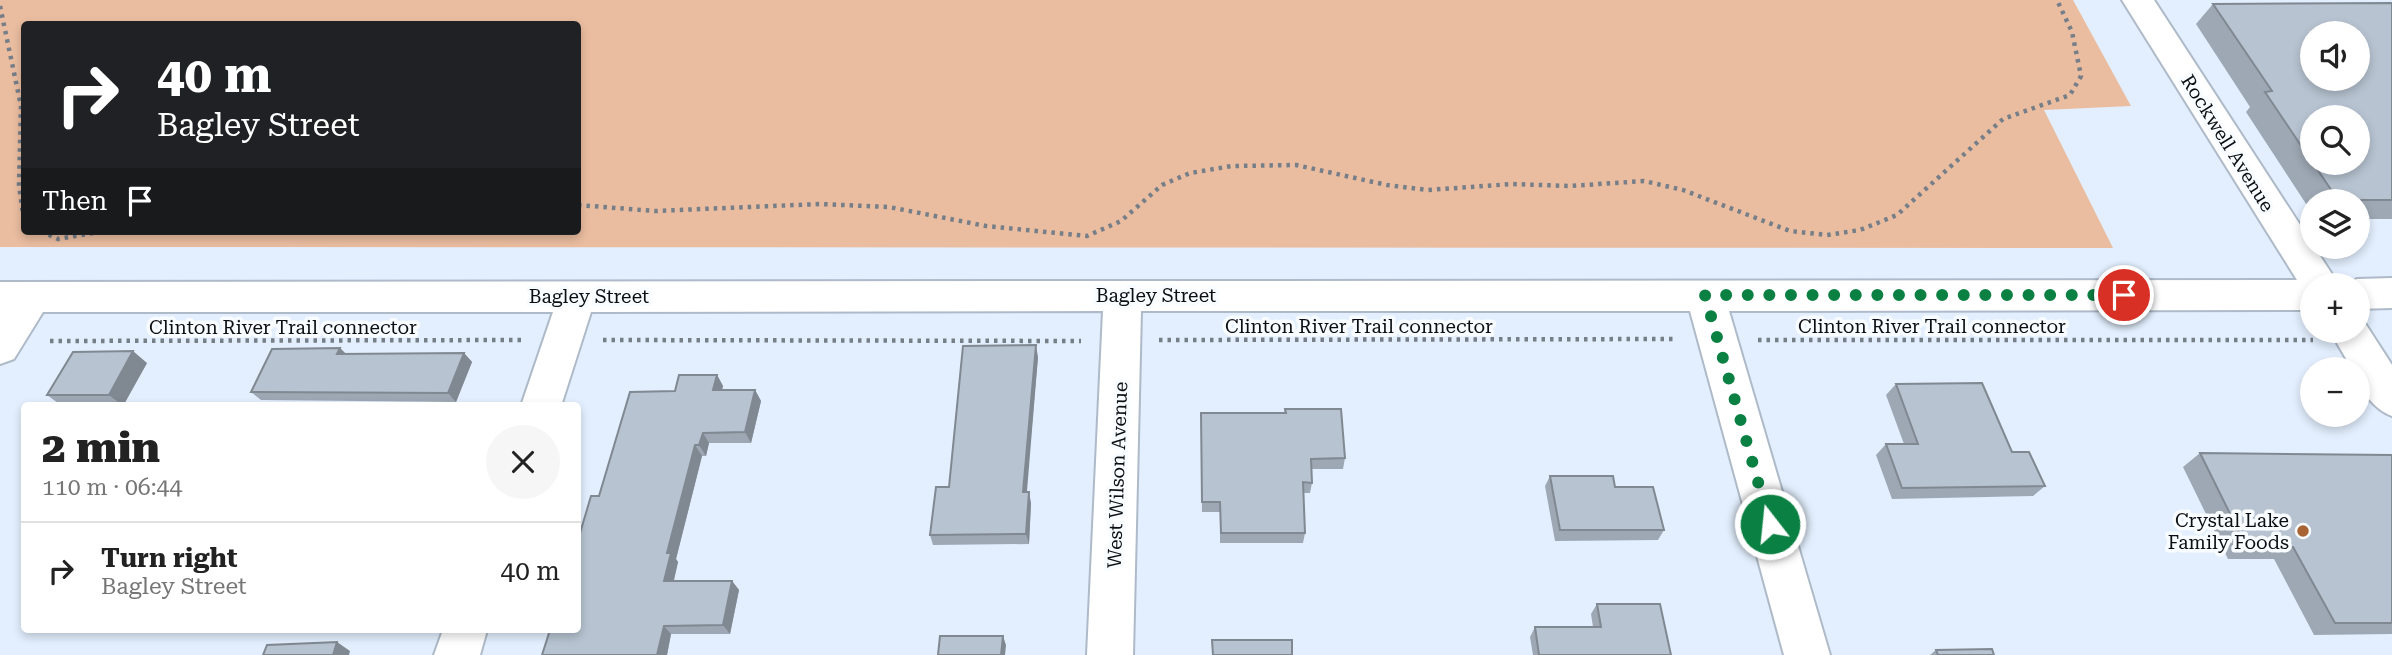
<!DOCTYPE html>
<html lang="en">
<head>
<meta charset="utf-8">
<style>
  body { margin:0; font-family:"Roboto Serif",serif; background:#f6f6f6; color:#222; height:100vh; display:flex; flex-direction:column; font-size:26px; white-space:nowrap }
  * { box-sizing:border-box; margin:0 }
  p { font-size:23px; color:#767676 }
  .icon { flex:none; width:38px; height:38px; fill:none; stroke:currentColor; stroke-width:2; stroke-linecap:round; stroke-linejoin:round }
  .map { position:relative; flex:1; overflow:hidden }
  .sheet { position:absolute; left:21px; top:402px; width:560px; height:231px; display:flex; flex-direction:column; background:#fff; border-radius:7px; box-shadow:0 4px 10px #0003 }
  .sheet>* { flex:none }
  .hud { position:absolute; left:21px; top:21px; width:560px; height:214px; border-radius:7px; box-shadow:0 4px 10px #0003; background:#202124; color:#fff; overflow:hidden }
  .buttons { position:absolute; left:2300px; top:21px; display:grid; gap:14px }
  .buttons a { display:grid; place-items:center; width:70px; height:70px; border-radius:50%; background:#fff; box-shadow:0 4px 10px #0003; font-size:35px }
  .pin { position:absolute; display:grid; place-items:center; width:60px; height:60px; color:#fff; margin:-30px; border:4px solid #fff; border-radius:50%; box-shadow:0 2px 7px #0007 }
  .me { position:absolute; width:77px; margin:-38px; rotate:344deg; stroke-linejoin:round; filter:drop-shadow(0 0 5px #0008) }
  .turn { display:flex; align-items:center; gap:24px; height:147px; padding:0 21px; font-size:32px }
  .turn .icon { width:91px; height:91px; stroke-width:2.5 }
  .turn b { display:block; font-size:49px; line-height:60px }
  .then { display:flex; align-items:center; height:66px; padding:0 21px; background:#0003; gap:14px; font-size:26px }
  .round { display:grid; place-items:center; flex:none; width:74px; height:74px; border-radius:37px; background:#f6f6f6 }
  .overview { display:flex; align-items:center; justify-content:space-between; height:119px; padding:0 21px }
  h1 { font-size:42px; font-weight:800; line-height:52px }
  ul { padding:0; list-style:none }
  li { display:flex; align-items:center; gap:21px; height:98px; padding:0 21px; border-top:2px solid #e0e0e0 }
  li div { flex:1 }
  li b { display:block; font-size:26px }
  li em { font-style:normal }
  .map>svg:first-child { display:block }
</style>
</head>
<body>
<div class="map">
<svg width="2392" height="655" viewBox="0 0 2392 655">
  <rect width="100%" height="100%" fill="#e3effe"/>
  <!-- green -->
  <path fill="#eabda0" fill-rule="evenodd" d="M0,0H2073L2131,106L2044,110L2113,248L0,247ZM24,24H578V231H24Z"/>
  <g fill="none" stroke-linecap="round" stroke-linejoin="round">
    <defs>
      <path id="minor" d="M2122,0H2154L2339,285H2312V310L1729,311L1830,655H1784L1690,311H1141L1133,655H1087L1103,311L591,312L561,406H521L553,312H43L14,359L0,364V282L2297,280Z
        M2392,278V308L2357,309V285H2343L2357,279Z
        M2357,318L2363,320L2392,365V416C2375,410 2357,389 2357,369H2352L2330,331H2357Z
        M443,630H487L480,655H434Z"/>
    </defs>
    <!-- minor casing -->
    <use href="#minor" stroke="#aebac8" stroke-width="4"/>
    <!-- path -->
    <path stroke="#767e88" stroke-width="4.5" stroke-dasharray="3.5 5" stroke-linecap="butt" d="M0,6L21,106L19,185L24,222
      M578,205L655,211L820,204L889,207L986,226L1087,236L1121,221L1162,185L1190,173L1232,166L1296,165L1387,185L1428,190L1512,184L1570,186L1644,181L1683,190L1790,231L1827,235L1860,230L1897,215L2003,119L2070,95L2081,76L2072,32L2057,0
      M41,231L58,239L105,231
      M603,340L1081,341
      M1159,340L1676,339
      M1758,340H2313
      M50,341L521,340"/>
    <!-- minor -->
    <use href="#minor" fill="#fff" fill-rule="evenodd"/>
  </g>
  <!-- wall -->
  <path fill="#9da8b4" fill-rule="evenodd" d="M2392,3V219H2357V201H2312V213L2246,112L2250,107L2196,24L2213,4ZM2312,117L2357,163H2312Z
    M340,348L346,354L464,353L472,362L456,402L261,400L251,392Z
    M1038,357L1026,492L1031,503L1029,544L933,545L930,535L949,487Z
    M147,363L123,406H62L47,395Z
    M717,375L723,386L722,390H755L761,401L751,443H709L706,456H702L676,559L678,562L674,581H732L739,590L730,634H671L667,655L599,496L675,391Z
    M1896,384L2012,452L2045,486L2033,496L1892,499L1876,455L1886,444H1904L1886,395Z
    M1285,409L1345,458L1343,469H1312V483L1310,493H1303L1305,533L1303,543H1220V512H1202L1201,413H1284Z
    M2200,453L2392,455V634L2314,635L2274,559H2228L2183,467Z
    M1550,476L1615,487L1664,530L1658,540L1555,541L1545,486Z
    M1597,604L1671,655H1533L1530,637L1535,627H1593L1591,614Z
    M1936,650L1994,655H1930Z"/>
  <!-- shaded-wall -->
  <path fill="#808892" d="M1036,345L1038,357L1026,503L1023,492Z
    M340,348L349,357L337,354Z
    M133,351L147,363L123,406L109,395Z
    M464,353L472,362L456,402L448,393Z
    M717,375L723,386L719,401L713,390Z
    M755,390L761,401L751,443L745,432Z
    M703,433L709,443L706,456L699,445Z
    M695,445L702,456L676,559L678,562L671,591L664,581L667,553Z
    M1029,492L1031,503L1029,544L1026,534Z
    M732,581L739,590L730,634L723,625Z
    M664,626L671,634L667,655H657Z
    M1003,636L1006,645L1005,655H1001Z
    M337,642L350,651L349,655H333Z"/>
  <!-- building -->
  <path fill="#b7c3d1" stroke="#808892" stroke-width="2" fill-rule="evenodd" d="M2392,3V200H2338L2313,163H2357V117H2312V162L2265,92L2272,91L2213,4ZM2312,33H2357V79H2312Z
    M1036,345L1023,492H1029L1026,534L930,535L936,487H949L963,346Z
    M340,348L337,354L464,353L448,393L251,392L272,349Z
    M133,351L109,395H47L73,352Z
    M679,375H717L713,390H755L745,432L703,433L699,445H695L667,553H671L664,581H732L723,625L664,626L657,655H542L550,630H578V540L591,496H599L630,392L675,391Z
    M1982,383L2012,452H2029L2045,486L1902,488L1886,444H1918L1896,384Z
    M1285,409H1341L1345,458L1311,459L1312,483L1303,482L1305,533H1221L1220,502H1202L1201,413H1286Z
    M2200,453L2392,455V623H2335L2293,547L2246,546Z
    M1550,476H1613L1615,487H1653L1664,530H1560Z
    M1597,604H1660L1671,655H1539L1535,627H1601Z
    M940,636H1003L1001,655H938Z
    M1212,640H1292V655H1213Z
    M337,642L333,655H263L267,645Z
    M1992,649L1994,655H1938L1936,650Z"/>
  <g fill="none" stroke-linecap="round" stroke-linejoin="round">
    <!-- route -->
    <path stroke="#0b8043" stroke-width="12" stroke-dasharray="0 21.6" d="M1770,524L1705,295H2124"/>
  </g>
  <!-- markers -->
  <circle fill="#a86434" stroke="#f9fcff" stroke-width="2.5" cx="2303" cy="531" r="7"/>
  <g text-anchor="middle" stroke-width="7" stroke-linejoin="round" paint-order="stroke">
    <!-- street labels -->
    <g font-size="19" fill="#0b0f14" stroke="#f9fcff">
      <text transform="translate(2228 143) rotate(58)" y="7">Rockwell Avenue</text>
      <text x="1156" y="302">Bagley Street</text>
      <text x="589" y="303">Bagley Street</text>
      <text x="1359" y="333">Clinton River Trail connector</text>
      <text x="1932" y="333">Clinton River Trail connector</text>
      <text x="283" y="334">Clinton River Trail connector</text>
      <text transform="translate(1117 475) rotate(-88)" y="7">West Wilson Avenue</text>
    </g>
    <!-- poi labels -->
    <g font-size="19" fill="#0b0f14" stroke="#f9fcff" text-anchor="end">
      <text x="2289" y="527">Crystal Lake<tspan x="2289" dy="22">Family Foods</tspan></text>
    </g>
  </g>
</svg>
<div class="buttons">
<a><svg class="icon" aria-label="sound" viewBox="0 0 24 24"><path d="M4 9h4l5-4v14l-5-4H4zM17 9q2 3 0 6"/></svg></a>
<a><svg class="icon" aria-label="search" viewBox="0 0 24 24"><circle cx="10" cy="10" r="6"/><path d="M15 15l6 6"/></svg></a>
<a><svg class="icon" aria-label="layers" viewBox="0 0 24 24"><path d="M12 4l9 5-9 5-9-5zM3 14l9 5 9-5"/></svg></a>
<a>+</a>
<a>−</a>
</div>
<div class="pin" style="left:2124px;top:295px;background:#d93025"><svg class="icon" aria-label="arrive" viewBox="0 0 24 24"><path d="M6 21V4h12l-3 4 3 4H6"/></svg></div>
<svg class="me" style="left:1770px;top:524px" viewBox="-20 -20 40 40"><circle r="17" fill="#0b8043" stroke="#fff" stroke-width="3"/><path d="M0-11L8 9 0 5-8 9z" fill="#fff"/></svg>
<div class="hud">
<div class="turn"><svg class="icon" aria-label="right" viewBox="0 0 24 24"><path d="M7 20v-9h11M14 6l5 5-5 5"/></svg><div><b>40 m</b>Bagley Street</div></div>
<div class="then">Then<svg class="icon" aria-label="arrive" viewBox="0 0 24 24"><path d="M6 21V4h12l-3 4 3 4H6"/></svg></div>
</div>
<section class="sheet">
<div class="overview"><div><h1>2 min</h1><p>110 m · 06:44</p></div><a class="round"><svg class="icon" aria-label="close" viewBox="0 0 24 24"><path d="M6 6l12 12M18 6L6 18"/></svg></a></div>
<ul>
<li><svg class="icon" aria-label="right" viewBox="0 0 24 24"><path d="M7 20v-9h11M14 6l5 5-5 5"/></svg><div><b>Turn right</b><p>Bagley Street</p></div><em>40 m</em></li>
</ul>
</section>
</div>
</body>
</html>
